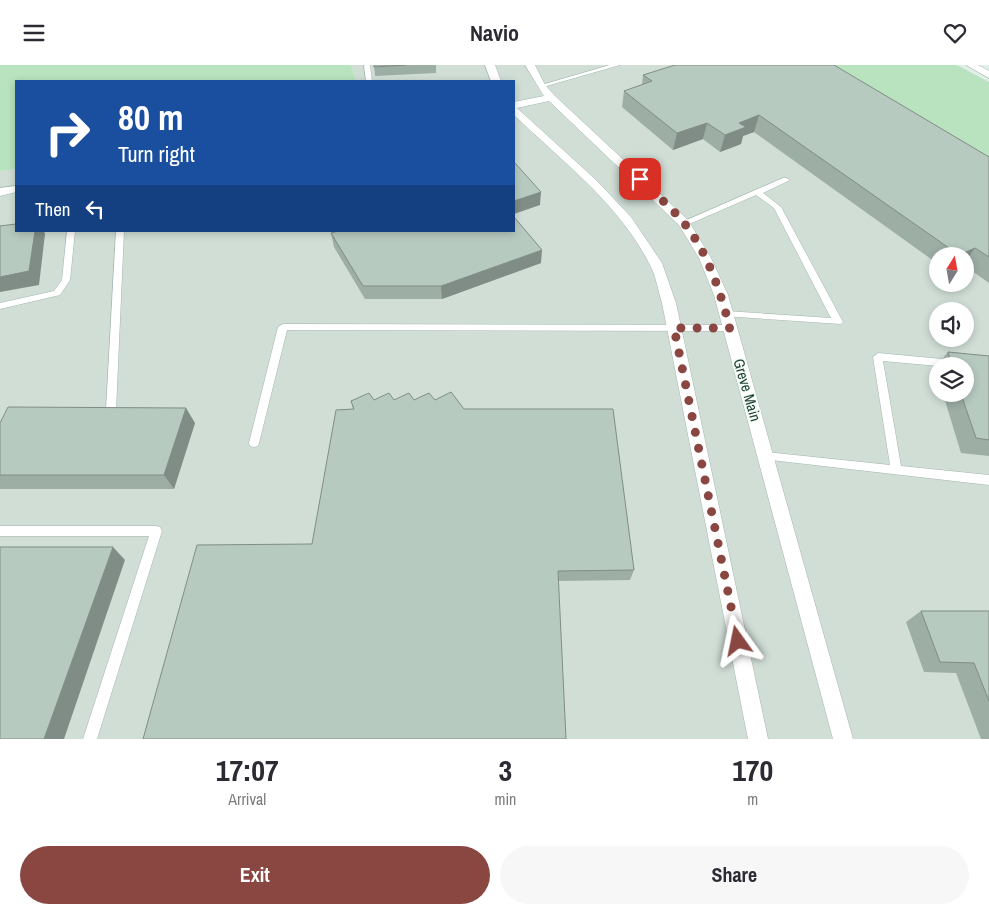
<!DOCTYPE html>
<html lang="en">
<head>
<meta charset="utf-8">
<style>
  body { margin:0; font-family:"Archivo Narrow",sans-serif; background:#f7f7f7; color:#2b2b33; height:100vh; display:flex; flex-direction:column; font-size:19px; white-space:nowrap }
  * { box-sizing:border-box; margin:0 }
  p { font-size:16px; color:#7c7c81 }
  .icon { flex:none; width:28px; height:28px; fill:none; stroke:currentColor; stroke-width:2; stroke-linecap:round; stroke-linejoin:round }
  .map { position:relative; height:674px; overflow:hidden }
  .side { display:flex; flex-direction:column; background:#fff; flex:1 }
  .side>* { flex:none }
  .hud { position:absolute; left:15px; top:15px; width:500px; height:152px; border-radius:0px; box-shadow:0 2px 8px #0003; background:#1a4fa0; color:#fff; overflow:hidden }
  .needle { width:32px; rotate:11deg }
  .tools { position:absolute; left:929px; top:182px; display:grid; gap:10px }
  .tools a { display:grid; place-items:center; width:45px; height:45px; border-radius:50%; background:#fff; box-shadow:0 2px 8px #0003; font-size:25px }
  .pin { position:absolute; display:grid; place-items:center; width:42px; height:42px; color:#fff; margin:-21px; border-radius:10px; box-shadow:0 2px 8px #0006 }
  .me { position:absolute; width:55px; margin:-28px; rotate:348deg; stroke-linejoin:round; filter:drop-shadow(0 0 4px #0008) }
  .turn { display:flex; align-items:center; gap:18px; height:105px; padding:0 20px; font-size:22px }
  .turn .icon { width:65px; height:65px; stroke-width:2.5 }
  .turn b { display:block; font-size:35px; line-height:42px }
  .then { display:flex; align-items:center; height:48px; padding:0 20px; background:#0003; gap:10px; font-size:19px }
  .eta { display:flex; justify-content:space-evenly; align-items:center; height:85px; text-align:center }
  .eta b { font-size:30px; font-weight:700; line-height:35px }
  .cta { display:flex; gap:10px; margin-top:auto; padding:10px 20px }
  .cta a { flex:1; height:58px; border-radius:30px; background:#8a4640; color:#fff; font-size:20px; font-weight:700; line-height:58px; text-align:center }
  .cta a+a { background:#f7f7f7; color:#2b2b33 }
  header { display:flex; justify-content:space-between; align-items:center; height:65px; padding:0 20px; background:#fff; font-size:22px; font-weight:700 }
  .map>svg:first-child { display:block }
</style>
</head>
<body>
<header><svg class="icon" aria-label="menu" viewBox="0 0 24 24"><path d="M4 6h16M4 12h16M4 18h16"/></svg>Navio<svg class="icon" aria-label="heart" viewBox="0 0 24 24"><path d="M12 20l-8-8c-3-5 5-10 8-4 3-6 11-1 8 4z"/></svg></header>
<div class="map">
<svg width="989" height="674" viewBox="0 0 989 674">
  <rect width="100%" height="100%" fill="#e2eee8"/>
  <!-- built -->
  <path fill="#d0ded6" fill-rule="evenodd" d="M351,0H835L989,96V674H0V106L16,104V166H514V16H356ZM938,191H965V219H938ZM938,246H965V274H938ZM938,301H965V329H938Z"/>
  <!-- green -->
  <path fill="#b9e2bf" d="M0,0H351L356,16H16V104L0,106Z
    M835,0H957L989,17V96Z"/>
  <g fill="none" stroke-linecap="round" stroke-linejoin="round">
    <defs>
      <path id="lane" d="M364,0H370L372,16H366Z
        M610,0H620L543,22L538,21Z
        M783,113H786L790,115L763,128L781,142L843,257L841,259L723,251L721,249L723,247L726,246L831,253L774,143L756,130L687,160H681L680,158Z
        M67,166H75L70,215L60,230L0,244V238L54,226L62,215Z
        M116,166H124L116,345L115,348H107L106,345Z
        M283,259L730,260L735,263L730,266L287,265L259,378L258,381L254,382L250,381L249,378L278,262Z
        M878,288L953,295L958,299L957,301H938L883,296L901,401L989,410V420L762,394L761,391L762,388L766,387L890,400L873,292Z
        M0,461H156L160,462L162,466L97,674H83L149,471H0Z"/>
      <path id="street" d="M485,0H495L501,16H491Z
        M525,0H535L545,20L555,31L688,155L711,193L728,230L853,674H833L714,230L699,193L679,160L549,36L517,43L595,114L631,152L662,198L676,238L768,674H748L662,238C658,225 656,210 649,198C618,138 562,96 514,50V37L544,31Z
        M16,121V127L0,131V123Z"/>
      <path id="secondary" d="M966,0H978L989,6V13Z"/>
    </defs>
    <!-- lane casing -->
    <use href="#lane" stroke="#a4b7af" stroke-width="1"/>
    <!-- street casing -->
    <use href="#street" stroke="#a4b7af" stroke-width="1"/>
    <!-- secondary casing -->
    <use href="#secondary" stroke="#9fbcae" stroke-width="1"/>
    <!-- lane -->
    <use href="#lane" fill="#fff" fill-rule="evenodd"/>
    <!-- street -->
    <use href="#street" fill="#fff" fill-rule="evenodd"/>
    <!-- secondary -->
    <use href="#secondary" fill="#fff" fill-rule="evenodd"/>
  </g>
  <!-- wall -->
  <path fill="#9daea5" d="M374,0H436V8L375,11Z
    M643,10L989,92V218L965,201V191H938V199L754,67L743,71L741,79L720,87L703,74L673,85L622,42L624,26L642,20Z
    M331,168L541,198L442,234H365L334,182Z
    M948,287L989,291V391L961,388L943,329H965V301H938V311L935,303Z
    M374,335H435L464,344L634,505L630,515L558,516L312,479L353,344L351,336Z
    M0,358H195L174,424H0Z
    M921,546H989V674H981L956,608L924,607L906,557Z"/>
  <!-- shaded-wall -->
  <path fill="#808d86" d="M759,50L754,67L743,71L741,79L720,87L725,70L739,58Z
    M707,58L703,74L673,85L677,68Z
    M541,127L540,140L514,149V136Z
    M35,166H44L45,169L39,220L0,227V212Z
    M975,183L965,197V191H958L959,190Z
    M542,185L541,198L442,234L441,221Z
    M186,343L195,358L174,424L164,410Z
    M113,482L125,495L64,674H44Z"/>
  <!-- building -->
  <path fill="#b7cac0" stroke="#808d86" d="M374,0H406L374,2Z
    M675,0H834L989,92V192L975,183L959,190L759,50L739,58L746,62L725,70L707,58L677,68L624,26L652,16L643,10Z
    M514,97L541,127L514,136Z
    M514,152L542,185L441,221H363L331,168L338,166H514Z
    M16,159V166H35L29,206L0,212V161Z
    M948,287L989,291V375L976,373L961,329H965V301H952Z
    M451,327L464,344H613L634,505L558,506L566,674H143L197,480L312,479L336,345L354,344L351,336L369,328L374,335L389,328L394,335L409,328L414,335L429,328L435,335Z
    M8,342L186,343L164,410H0V358Z
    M0,482H113L44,674H0Z
    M921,546H989V636L974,598L940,597Z"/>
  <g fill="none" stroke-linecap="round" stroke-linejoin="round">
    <!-- route -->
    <path stroke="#8a4640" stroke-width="9" stroke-dasharray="0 16.2" d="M640,114C654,128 671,142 684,158C708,188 720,226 730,263H674L738,576"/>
  </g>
  <g text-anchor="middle" stroke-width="4" stroke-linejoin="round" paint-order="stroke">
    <!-- street labels -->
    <g font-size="15" fill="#204235" stroke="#f4faf6">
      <text transform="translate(747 325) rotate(74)" y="5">Greve Main</text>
    </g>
  </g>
</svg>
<div class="tools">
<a><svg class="needle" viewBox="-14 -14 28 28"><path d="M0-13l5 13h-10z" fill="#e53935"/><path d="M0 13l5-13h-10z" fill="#7c7c81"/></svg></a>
<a><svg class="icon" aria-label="sound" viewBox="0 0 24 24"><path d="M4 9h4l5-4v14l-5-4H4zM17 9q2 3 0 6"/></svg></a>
<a><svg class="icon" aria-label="layers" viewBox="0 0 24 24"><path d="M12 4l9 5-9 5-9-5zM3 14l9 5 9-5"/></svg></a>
</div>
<div class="pin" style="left:640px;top:114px;background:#d93025"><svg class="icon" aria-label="arrive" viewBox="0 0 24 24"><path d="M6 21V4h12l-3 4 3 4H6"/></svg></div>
<svg class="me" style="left:738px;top:576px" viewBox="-20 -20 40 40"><path d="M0-17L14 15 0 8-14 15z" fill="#8a4640" stroke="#fff" stroke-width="4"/></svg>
<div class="hud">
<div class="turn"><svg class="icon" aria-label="right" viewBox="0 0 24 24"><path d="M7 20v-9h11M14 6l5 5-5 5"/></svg><div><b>80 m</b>Turn right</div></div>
<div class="then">Then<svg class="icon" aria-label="left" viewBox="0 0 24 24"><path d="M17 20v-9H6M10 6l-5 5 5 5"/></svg></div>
</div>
</div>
<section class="side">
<div class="eta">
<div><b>17:07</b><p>Arrival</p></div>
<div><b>3</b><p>min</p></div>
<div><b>170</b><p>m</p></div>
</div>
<div class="cta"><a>Exit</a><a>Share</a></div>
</section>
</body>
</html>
